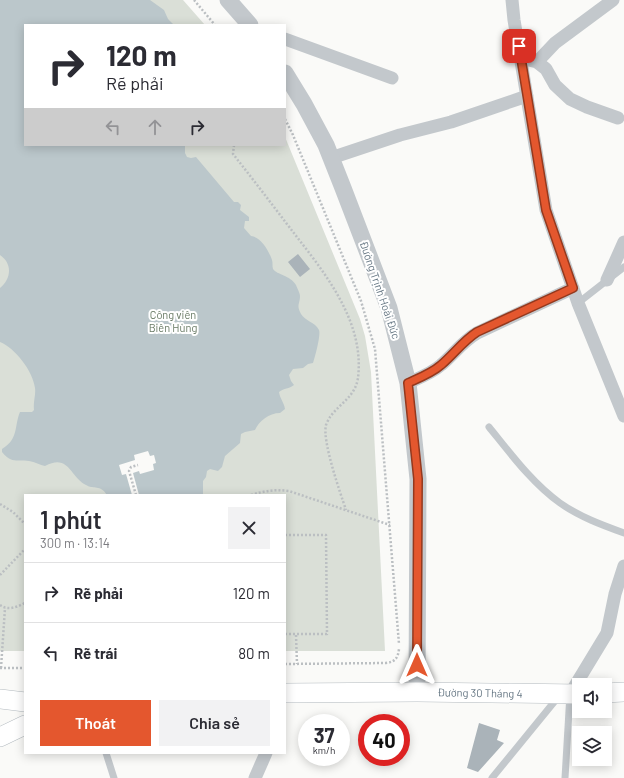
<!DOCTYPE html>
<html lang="vi">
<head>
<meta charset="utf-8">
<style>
  body { margin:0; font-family:Barlow,sans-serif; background:#f2f2f3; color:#2b2b33; height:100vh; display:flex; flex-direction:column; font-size:15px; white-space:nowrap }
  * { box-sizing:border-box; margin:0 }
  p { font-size:13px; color:#7c7c81 }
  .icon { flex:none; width:22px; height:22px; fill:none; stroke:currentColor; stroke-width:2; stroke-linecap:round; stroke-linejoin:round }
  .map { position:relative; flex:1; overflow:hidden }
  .side { position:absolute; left:24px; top:494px; width:262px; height:260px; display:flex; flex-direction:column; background:#fff; border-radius:0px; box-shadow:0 2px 10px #0003 }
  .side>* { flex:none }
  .guide { position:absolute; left:24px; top:24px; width:262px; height:122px; border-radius:0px; box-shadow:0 2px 10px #0003; background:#fff; color:#2b2b33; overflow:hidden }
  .buttons { position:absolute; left:572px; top:678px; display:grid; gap:8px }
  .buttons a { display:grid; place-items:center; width:40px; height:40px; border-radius:0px; background:#fff; box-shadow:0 2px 10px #0003; font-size:20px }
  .speed { position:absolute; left:298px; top:714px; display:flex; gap:8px; font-size:20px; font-weight:700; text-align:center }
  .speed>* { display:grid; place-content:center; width:52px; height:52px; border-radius:50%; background:#fff; box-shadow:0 2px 10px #0003; line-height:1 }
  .speed small { font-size:10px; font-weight:400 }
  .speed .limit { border:6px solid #d22; background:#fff; color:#111 }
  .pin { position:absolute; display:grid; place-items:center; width:34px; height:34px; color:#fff; margin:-17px; border-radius:8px; box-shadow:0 2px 6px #0006 }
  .me { position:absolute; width:44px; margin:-22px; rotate:0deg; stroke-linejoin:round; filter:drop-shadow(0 0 3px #0008) }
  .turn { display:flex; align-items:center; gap:14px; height:84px; padding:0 16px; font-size:18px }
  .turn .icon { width:52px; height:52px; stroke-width:2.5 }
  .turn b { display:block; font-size:28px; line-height:34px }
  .lanes { display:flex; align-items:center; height:38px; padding:0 16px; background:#0003; justify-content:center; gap:20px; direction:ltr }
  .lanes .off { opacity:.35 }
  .round { display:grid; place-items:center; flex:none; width:42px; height:42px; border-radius:0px; background:#f2f2f3 }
  .summary { display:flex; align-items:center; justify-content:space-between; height:68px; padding:0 16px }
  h1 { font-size:24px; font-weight:600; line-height:30px }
  .button { display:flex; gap:8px; margin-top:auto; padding:8px 16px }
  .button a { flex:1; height:46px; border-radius:0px; background:#e4572e; color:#fff; font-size:16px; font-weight:600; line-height:46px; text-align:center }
  .button a+a { background:#f2f2f3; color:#2b2b33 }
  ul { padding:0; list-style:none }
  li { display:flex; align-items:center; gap:12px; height:60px; padding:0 16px; border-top:1px solid #e1e1e2 }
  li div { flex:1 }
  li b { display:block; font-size:15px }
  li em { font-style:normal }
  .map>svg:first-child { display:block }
</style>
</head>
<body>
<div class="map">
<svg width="624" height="778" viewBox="0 0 624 778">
  <rect width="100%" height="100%" fill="#fafaf8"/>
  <!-- green -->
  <path fill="#dadfd7" d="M0,0H183L205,25H25V145H285V137L360,319L365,336L371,372L385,651H285V495H25V651H0Z"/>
  <!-- water -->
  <path fill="#bbc7cb" d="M0,0H150L164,10L168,19L174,25H25V145H185V153L187,157L191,158L196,157L234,202H238L241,205L240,210L249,217V221H245L244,228L251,236C261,237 269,251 272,260C273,263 272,266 273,269C277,275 290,275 296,285C297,288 300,293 300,296C300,304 296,305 301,314C305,321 315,322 319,330C321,335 315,357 313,363L308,364L303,368L293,369L289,375L291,381L294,385C289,389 284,388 279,392C280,399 284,402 285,409L280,413C269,413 259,421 255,430L245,432L241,434L240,443L225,456L222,467L218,471L210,469L207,471L206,477L203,481V495H107C100,484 94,490 86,485C70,477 69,453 45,466C40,465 35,462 29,461C16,459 12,464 2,452V449C19,439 14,426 20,412H32L34,410C33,402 36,395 35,388C33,371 15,348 0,342V288C11,279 13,264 0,255Z"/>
  <!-- pier -->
  <path fill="#fafaf8" d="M148,451L150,456L154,455L156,463L153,464L154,470L140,474L139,471L133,473L139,495H132L126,474L122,475L119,465L135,460L134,455Z"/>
  <!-- building -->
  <path fill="#aab3b9" d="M298,254L310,269L300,277L288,262Z
    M479,723L500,730L497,740L504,743L478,772L467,768Z"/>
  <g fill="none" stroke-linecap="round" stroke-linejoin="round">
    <defs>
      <path id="secondary" d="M285,693L417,692L579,694
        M605,693L624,692
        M0,699L25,702
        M0,737L25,725"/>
    </defs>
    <!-- secondary casing -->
    <use href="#secondary" stroke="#b3babf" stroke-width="20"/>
    <!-- path -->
    <path stroke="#bbbfc2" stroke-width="2.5" stroke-dasharray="2 2" stroke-linecap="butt" d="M194,0L215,25
      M285,119L293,135L361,301L375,349L399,644
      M234,145L233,154C252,178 271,203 290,228C323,271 365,320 358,378C355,397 340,403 330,417C329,419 327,422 326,425C322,441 340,492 346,510
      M136,495L129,471L131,467L138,465
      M251,495C264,491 275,489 289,491L390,525
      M0,504L13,512L25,524
      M285,535H326L327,634H285
      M0,575L25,549
      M0,605C8,611 17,607 25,603
      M296,635L297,664
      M285,664L386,663C395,662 398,658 399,649
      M0,668H25
      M1,668L5,608"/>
    <!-- service -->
    <path stroke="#c3c8cc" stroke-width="7" d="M578,303L624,267
      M489,427C510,453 533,484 560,503C580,517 602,525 624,533
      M106,753L114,778
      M492,778L559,696
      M565,778L570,694"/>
    <!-- minor -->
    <path stroke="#c3c8cc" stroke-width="13" d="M512,0L514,20L546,210L578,303L624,416
      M285,39L392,78
      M521,58L537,62L546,69L555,85L570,99L587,107L618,118
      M537,62L555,43L613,0
      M331,158L400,135L451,122L527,96
      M607,280L624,242
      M408,383C419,378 432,373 441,365C454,354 463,341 477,333L573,288
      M570,694L607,633L615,594L624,566
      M255,778L266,753"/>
    <!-- tertiary -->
    <path stroke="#c3c8cc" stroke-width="17" d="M228,0L250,25
      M285,73L304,104L326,145L343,188L389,308L408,383L418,479L417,692"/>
    <!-- secondary -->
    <use href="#secondary" stroke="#fff" stroke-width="19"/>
  </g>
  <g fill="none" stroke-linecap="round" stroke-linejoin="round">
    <defs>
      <path id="route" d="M417,665L418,479L408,383C419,378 432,373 441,365C454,354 463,341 477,332L573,288L546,210L519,46"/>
    </defs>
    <!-- route casing -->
    <use href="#route" stroke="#94391e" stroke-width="10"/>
    <!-- route -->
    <use href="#route" stroke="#e4572e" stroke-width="7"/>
  </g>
  <g text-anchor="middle" stroke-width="4" stroke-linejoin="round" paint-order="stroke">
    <!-- street labels -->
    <g font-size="11" fill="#657683" stroke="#fff">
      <text transform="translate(380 290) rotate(71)" y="4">Đường Trịnh Hoài Đức</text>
      <text transform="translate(480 693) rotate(1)" y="4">Đường 30 Tháng 4</text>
    </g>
    <!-- park labels -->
    <g font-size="11" fill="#687a64" stroke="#fff">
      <text x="173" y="319">Công viên<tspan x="173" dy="13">Biên Hùng</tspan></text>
    </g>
  </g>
</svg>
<div class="buttons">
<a><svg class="icon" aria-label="sound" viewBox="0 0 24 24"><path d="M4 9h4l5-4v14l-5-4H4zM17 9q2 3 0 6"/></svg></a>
<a><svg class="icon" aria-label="layers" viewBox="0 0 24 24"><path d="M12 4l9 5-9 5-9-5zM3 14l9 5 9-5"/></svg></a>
</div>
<div class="speed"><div>37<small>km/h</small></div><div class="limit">40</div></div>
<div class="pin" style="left:519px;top:46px;background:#d93025"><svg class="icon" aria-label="arrive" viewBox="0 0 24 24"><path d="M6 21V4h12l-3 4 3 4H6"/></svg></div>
<svg class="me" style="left:417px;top:665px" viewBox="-20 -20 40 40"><path d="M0-17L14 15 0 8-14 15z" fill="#e4572e" stroke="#fff" stroke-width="4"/></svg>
<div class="guide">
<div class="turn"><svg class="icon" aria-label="right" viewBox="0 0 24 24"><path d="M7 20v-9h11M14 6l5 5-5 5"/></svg><div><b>120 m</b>Rẽ phải</div></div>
<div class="lanes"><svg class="icon off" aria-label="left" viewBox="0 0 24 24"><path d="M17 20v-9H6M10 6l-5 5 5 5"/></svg><svg class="icon off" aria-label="ahead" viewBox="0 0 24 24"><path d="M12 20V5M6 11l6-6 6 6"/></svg><svg class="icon" aria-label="right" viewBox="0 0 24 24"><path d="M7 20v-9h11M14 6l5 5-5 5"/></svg></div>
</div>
<section class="side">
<div class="summary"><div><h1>1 phút</h1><p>300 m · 13:14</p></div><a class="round"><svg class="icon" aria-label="close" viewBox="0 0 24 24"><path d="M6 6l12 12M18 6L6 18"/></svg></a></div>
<ul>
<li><svg class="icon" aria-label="right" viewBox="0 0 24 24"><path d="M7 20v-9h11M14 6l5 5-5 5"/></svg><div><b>Rẽ phải</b></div><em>120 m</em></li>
<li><svg class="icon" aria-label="left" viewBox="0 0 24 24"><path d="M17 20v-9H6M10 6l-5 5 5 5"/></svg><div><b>Rẽ trái</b></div><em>80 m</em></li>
</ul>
<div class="button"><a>Thoát</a><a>Chia sẻ</a></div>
</section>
</div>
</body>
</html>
